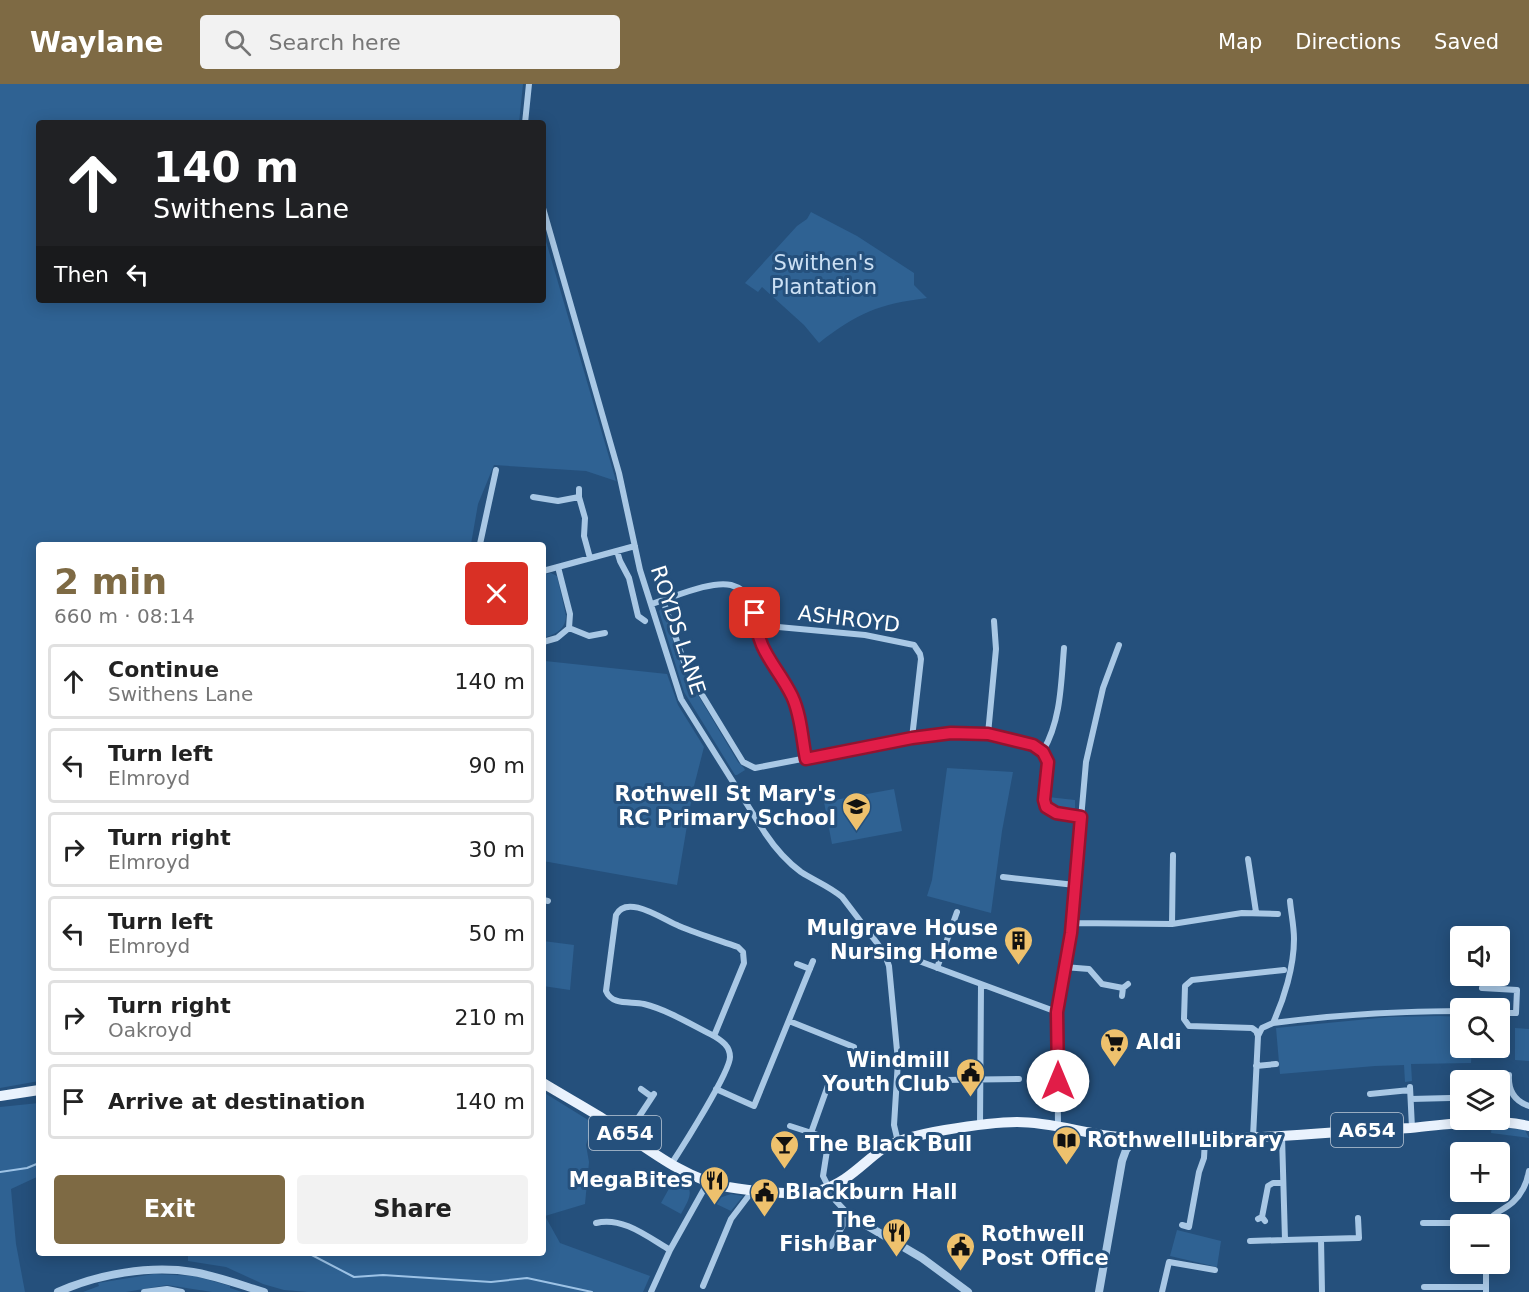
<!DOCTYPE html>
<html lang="en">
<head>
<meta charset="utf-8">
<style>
  body { margin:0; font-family:"DejaVu Sans",sans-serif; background:#f2f2f2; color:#222; height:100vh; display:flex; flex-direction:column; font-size:22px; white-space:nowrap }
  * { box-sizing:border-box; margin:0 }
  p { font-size:20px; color:#767676 }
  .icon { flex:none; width:33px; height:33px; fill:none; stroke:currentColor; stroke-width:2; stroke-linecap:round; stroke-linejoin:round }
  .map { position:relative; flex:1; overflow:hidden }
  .side { position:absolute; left:36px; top:458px; width:510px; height:714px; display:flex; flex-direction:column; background:#fff; border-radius:6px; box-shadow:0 3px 15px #0003 }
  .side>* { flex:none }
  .hud { position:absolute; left:36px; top:36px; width:510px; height:183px; border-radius:6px; box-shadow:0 3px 15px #0003; background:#202124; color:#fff; overflow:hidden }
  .controls { position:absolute; left:1450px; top:842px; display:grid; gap:12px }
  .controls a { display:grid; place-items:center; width:60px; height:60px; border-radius:6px; background:#fff; box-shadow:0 3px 15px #0003; font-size:30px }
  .pin { position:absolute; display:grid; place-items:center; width:51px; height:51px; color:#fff; margin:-26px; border-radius:12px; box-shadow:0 3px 9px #0006 }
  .me { position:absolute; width:66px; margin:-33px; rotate:0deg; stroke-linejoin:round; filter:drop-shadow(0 0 4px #0008) }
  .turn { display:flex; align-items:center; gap:21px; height:126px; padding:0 18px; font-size:27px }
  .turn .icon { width:78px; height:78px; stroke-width:2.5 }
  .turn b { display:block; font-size:42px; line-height:51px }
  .then { display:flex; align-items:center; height:57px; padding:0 18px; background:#0003; gap:12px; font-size:22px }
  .round { display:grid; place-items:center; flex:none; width:63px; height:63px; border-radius:6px; background:#f2f2f2 }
  .summary { display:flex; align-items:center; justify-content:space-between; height:102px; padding:0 18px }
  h1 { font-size:36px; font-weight:800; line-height:45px; color:#7e6a44 }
  .button { display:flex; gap:12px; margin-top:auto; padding:12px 18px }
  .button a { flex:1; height:69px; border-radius:6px; background:#7e6a44; color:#fff; font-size:24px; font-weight:800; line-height:69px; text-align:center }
  .button a+a { background:#f2f2f2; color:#222 }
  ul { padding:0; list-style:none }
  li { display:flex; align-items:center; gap:18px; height:75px; margin:0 12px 9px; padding:0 6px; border:3px solid #e0e0e0; border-radius:6px }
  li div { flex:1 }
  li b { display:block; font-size:22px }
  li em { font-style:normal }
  header { display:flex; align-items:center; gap:36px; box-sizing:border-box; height:84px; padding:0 30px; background:#7e6a44; color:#fff }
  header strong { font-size:28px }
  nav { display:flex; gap:33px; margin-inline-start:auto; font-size:21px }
  .search { width:420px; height:54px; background:#f2f2f2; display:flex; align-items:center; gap:15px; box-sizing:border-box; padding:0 21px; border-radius:6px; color:#767676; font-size:22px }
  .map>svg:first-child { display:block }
</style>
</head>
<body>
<header>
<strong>Waylane</strong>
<div class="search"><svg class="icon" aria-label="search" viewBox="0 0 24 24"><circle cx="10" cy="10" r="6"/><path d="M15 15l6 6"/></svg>Search here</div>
<nav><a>Map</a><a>Directions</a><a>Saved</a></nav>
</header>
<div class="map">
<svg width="1529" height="1208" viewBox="0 0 1529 1208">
  <rect width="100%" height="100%" fill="#25507c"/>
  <!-- green -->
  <path fill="#2f6293" d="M0,0H523L519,39H39V216H543V147L616,397L586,387L494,381L478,420L471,460H39V997L0,1004Z
    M811,128L857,152L914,189V201L927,214C879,220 857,229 819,259L804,241L762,203L758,208L745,199L797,142L807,135Z
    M551,489L557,492L566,532C565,546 556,550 543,554V491Z
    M661,525L663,527L683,586L738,678L744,684L745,686L737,691H735L684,608L659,527Z
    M545,577L667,590L678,621L704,663L693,706L677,801L543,777V588Z
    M947,684L1013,688L1002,747L991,829L927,812L932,796Z
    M894,705L902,747L832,760L824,718Z
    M1048,713L1075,716V724L1068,728C1058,727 1051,724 1048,713Z
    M543,857L574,861L570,906L543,902Z
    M1440,932L1461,933V963H1472L1471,979L1411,980L1412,997L1405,998L1404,981L1375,982L1280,990L1276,944L1389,933Z
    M1515,944L1529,945V977L1515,976Z
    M543,1008L593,1039L586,1061L589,1078L585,1120L545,1132L560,1159L650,1192L643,1208H308L284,1206L263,1200L226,1183L188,1177V1168H543Z
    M39,1019V1092L11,1105L16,1160L25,1208H0V1023Z
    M1492,1042L1525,1046L1529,1054L1491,1049Z
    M676,1092C696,1104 691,1112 681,1130L661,1119Z
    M731,1110L743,1112L731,1127L710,1117Z
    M1177,1146L1221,1157L1217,1183L1170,1172Z
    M154,1190L195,1192L230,1202V1204L242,1208H212L167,1201L126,1208H83L99,1202L98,1199Z"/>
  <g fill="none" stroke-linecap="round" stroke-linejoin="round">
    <!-- stream -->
    <path stroke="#9dc3e6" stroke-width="2" d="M0,1088L27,1084L39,1079
      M306,1168L354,1193L383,1191L491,1198L527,1194L592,1208"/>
    <!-- minor -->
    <path stroke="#a9c8e5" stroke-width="6" d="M525,39L529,0
      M543,124L619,389L640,486L681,615L765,749C775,764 786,777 801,788C815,797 829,802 842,813L877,859L885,871L889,882L898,977L894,1041L898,1058
      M579,405V413L585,434L584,452L590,474
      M533,413L558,417L579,413
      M480,460L496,386
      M617,467L620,477L629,494L638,532L645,537
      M543,487L635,462
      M663,516L685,581L693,596L743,678L755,684L912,654L951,649L988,650L1033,661L1043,667L1048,678L1044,716L1046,723L1056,729L1081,733
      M651,520C672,514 711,496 731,501C759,509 752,536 760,558C767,578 783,594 792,613C800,632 802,655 806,675
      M756,541L865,551L914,561L920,570L921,575L912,654
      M569,544L589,552L605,549
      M543,558L557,554L569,544L570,530L558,483
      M988,650L996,565L994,537
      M1043,667C1061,636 1061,600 1064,564
      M1248,775L1256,828
      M1003,793L1075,801
      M543,816L548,817
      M1072,839L1172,840L1242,829L1278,830
      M1172,840L1173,771
      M885,871L889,869L900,870L1057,928
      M797,880L810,885
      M1064,883L1089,885L1102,900L1123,904
      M937,884L957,828
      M1482,904L1517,906L1516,929H1500
      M1122,912L1123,904L1128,900
      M789,937L854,963
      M1273,939C1284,915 1294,883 1294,855C1294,842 1291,829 1290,817
      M1258,952L1256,947L1252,944L1189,942L1184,935L1185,902L1192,896L1284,886
      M1256,982L1276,980
      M1509,991C1508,1006 1514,1017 1529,1022
      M943,996L1019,995
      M1410,1003L1412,1044
      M641,1005L652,1013
      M716,1005L754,1022L813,877
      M1500,1009L1508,1002
      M1370,1010L1410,1006
      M1411,1015L1450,1014
      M980,1041L981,901
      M790,1042L821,1052L828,1060L823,1092L835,1116L849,1131L831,1162
      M1058,1042L1057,928L1071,849L1086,678L1103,604L1119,561
      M811,1049L831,993
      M627,1051L654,1010
      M1282,1052L1285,1156L1321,1155L1322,1208
      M1253,1053L1258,952L1262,944L1273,939C1335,931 1398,927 1461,927
      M672,1079C683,1062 730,988 730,973C730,962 722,957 714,952C692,941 668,926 644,920C631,917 612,922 606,907L616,831C627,809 665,837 679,842C698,850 718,856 738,863L743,868L744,879L714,952
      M1262,1133L1268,1102L1273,1099H1283
      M1258,1135L1262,1133L1265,1137
      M596,1139C622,1132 648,1153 670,1166
      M1423,1139H1487
      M1487,1140C1493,1128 1503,1127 1513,1118C1522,1110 1527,1098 1529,1087
      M1182,1141L1189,1143L1199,1088L1204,1074L1205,1055
      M1321,1155L1359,1154L1358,1134
      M1250,1157L1285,1156
      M1486,1179V1208
      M703,1202L731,1135L753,1106
      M1424,1203H1486
      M144,1208L167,1205L182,1208
      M651,1208L670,1166L708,1098
      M1162,1208L1169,1178L1215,1186"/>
    <!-- tertiary -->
    <path stroke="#a9c8e5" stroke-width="8" d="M849,1131L922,1174L968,1208
      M58,1208C98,1190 150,1181 193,1188C217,1192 241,1201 264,1208
      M1099,1208L1122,1077L1126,1066L1135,1055"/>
    <!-- primary -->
    <path stroke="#e9f2fd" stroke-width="10" d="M543,999C561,1010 579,1020 597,1031C638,1056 679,1094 728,1103C753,1107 796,1113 821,1106C845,1100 862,1080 881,1066C895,1056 927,1049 945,1046C969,1042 993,1038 1017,1038C1049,1038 1079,1048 1110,1052C1141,1056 1172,1056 1203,1055C1257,1055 1310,1050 1364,1046C1379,1045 1395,1045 1410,1044C1454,1040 1485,1033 1529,1042
      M0,1012L39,1006"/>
  </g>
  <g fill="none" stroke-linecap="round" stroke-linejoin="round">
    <defs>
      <path id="route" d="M755,529C757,568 776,580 792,612C801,631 802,655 806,675L912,654L951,649L988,650L1033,661L1043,668L1048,678L1044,716L1046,723L1056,729L1081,733L1071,849L1057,928L1058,997"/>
    </defs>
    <!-- route casing -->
    <use href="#route" stroke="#92132f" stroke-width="15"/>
    <!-- route -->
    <use href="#route" stroke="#e11d48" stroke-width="10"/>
  </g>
  <!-- icons -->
  <defs>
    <symbol id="school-pin" viewBox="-11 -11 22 30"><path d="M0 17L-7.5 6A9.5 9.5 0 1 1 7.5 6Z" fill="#eec16d" stroke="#25507c"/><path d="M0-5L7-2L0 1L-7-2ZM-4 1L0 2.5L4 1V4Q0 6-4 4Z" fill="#111"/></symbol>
    <symbol id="building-pin" viewBox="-11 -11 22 30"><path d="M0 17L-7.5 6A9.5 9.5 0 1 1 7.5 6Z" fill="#eec16d" stroke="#25507c"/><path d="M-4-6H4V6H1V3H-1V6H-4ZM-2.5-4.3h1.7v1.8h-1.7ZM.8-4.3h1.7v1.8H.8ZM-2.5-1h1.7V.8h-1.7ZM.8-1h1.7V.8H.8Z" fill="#111"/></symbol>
    <symbol id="supermarket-pin" viewBox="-11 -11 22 30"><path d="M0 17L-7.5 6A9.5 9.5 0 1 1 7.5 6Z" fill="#eec16d" stroke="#25507c"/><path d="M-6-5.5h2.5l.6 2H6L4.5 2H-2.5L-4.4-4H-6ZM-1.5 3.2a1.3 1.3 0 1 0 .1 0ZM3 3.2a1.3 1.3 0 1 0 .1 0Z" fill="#111"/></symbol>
    <symbol id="civic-pin" viewBox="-11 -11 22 30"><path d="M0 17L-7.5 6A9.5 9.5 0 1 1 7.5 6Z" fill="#eec16d" stroke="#25507c"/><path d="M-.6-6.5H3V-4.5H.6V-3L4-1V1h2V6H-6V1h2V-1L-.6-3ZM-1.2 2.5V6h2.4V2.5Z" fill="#111"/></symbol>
    <symbol id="library-pin" viewBox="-11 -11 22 30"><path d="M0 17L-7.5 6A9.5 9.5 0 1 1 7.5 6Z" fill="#eec16d" stroke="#25507c"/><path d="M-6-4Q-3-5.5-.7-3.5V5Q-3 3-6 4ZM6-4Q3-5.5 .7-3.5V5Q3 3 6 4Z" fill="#111"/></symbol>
    <symbol id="bar-pin" viewBox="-11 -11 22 30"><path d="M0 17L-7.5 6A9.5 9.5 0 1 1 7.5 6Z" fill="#eec16d" stroke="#25507c"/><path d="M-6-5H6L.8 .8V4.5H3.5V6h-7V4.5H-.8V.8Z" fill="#111"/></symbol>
    <symbol id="restaurant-pin" viewBox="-11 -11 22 30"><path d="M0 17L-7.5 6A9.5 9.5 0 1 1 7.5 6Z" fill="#eec16d" stroke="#25507c"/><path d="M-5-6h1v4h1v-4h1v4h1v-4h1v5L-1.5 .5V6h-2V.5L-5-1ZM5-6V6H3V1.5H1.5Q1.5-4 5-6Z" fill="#111"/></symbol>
  </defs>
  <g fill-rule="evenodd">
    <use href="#school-pin" x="840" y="706" width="33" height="45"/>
    <use href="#building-pin" x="1002" y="840" width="33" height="45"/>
    <use href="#supermarket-pin" x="1098" y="942" width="33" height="45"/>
    <use href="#civic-pin" x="954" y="972" width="33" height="45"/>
    <use href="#library-pin" x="1050" y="1040" width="33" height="45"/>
    <use href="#bar-pin" x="768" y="1044" width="33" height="45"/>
    <use href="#restaurant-pin" x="698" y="1080" width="33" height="45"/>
    <use href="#civic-pin" x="748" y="1092" width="33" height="45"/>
    <use href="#restaurant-pin" x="880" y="1132" width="33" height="45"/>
    <use href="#civic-pin" x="944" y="1146" width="33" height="45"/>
  </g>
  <g text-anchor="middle" stroke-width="6" stroke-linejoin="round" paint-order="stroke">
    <!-- shield labels -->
    <g fill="#25507c" stroke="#becad8" stroke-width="1.5">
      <rect x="1331" y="1029" width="72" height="34" rx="4.5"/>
      <rect x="589" y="1032" width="72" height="34" rx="4.5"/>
    </g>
    <g font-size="20" font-weight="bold" fill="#fff">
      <text x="1367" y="1053">A654</text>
      <text x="625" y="1056">A654</text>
    </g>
    <!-- park labels -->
    <g font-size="21" fill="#cce0f4" stroke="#25507c">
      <text x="824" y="186">Swithen's<tspan x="824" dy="24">Plantation</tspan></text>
    </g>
    <!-- street labels -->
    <g font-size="21" fill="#fff" stroke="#25507c">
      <text transform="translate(849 535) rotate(7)" y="7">ASHROYD</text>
      <text transform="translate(678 546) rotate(72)" y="7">ROYDS LANE</text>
    </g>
    <!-- poi labels -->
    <g font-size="21" font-weight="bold" fill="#fff" stroke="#25507c" text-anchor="end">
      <text x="836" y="717">Rothwell St Mary's<tspan x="836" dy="24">RC Primary School</tspan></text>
      <text x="998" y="851">Mulgrave House<tspan x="998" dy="24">Nursing Home</tspan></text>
      <text x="1136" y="965" text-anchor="start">Aldi</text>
      <text x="950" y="983">Windmill<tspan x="950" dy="24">Youth Club</tspan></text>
      <text x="1087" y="1063" text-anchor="start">Rothwell Library</text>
      <text x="805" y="1067" text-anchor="start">The Black Bull</text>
      <text x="693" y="1103">MegaBites</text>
      <text x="785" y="1115" text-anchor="start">Blackburn Hall</text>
      <text x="876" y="1143">The<tspan x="876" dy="24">Fish Bar</tspan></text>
      <text x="981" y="1157" text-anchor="start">Rothwell<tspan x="981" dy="24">Post Office</tspan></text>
    </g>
  </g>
</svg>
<div class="controls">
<a><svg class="icon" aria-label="sound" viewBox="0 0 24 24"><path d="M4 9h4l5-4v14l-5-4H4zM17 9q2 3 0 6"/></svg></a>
<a><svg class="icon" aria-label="search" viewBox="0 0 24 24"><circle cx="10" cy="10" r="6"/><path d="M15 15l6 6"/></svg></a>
<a><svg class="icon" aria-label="layers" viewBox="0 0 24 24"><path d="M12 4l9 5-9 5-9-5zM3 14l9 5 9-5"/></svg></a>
<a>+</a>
<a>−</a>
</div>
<div class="pin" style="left:755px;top:529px;background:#d93025"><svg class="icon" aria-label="arrive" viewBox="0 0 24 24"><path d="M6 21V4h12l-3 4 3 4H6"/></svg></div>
<svg class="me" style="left:1058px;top:997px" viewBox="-20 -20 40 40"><circle r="19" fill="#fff"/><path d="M0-13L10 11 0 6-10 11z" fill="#e11d48"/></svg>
<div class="hud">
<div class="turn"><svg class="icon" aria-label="ahead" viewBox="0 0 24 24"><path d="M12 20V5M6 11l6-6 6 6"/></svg><div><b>140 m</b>Swithens Lane</div></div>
<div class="then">Then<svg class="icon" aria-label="left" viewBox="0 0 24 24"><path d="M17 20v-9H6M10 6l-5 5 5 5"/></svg></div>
</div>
<section class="side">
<div class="summary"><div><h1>2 min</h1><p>660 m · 08:14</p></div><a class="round" style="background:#d93025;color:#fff"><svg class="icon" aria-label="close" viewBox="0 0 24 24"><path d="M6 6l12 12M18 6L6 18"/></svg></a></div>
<ul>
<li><svg class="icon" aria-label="ahead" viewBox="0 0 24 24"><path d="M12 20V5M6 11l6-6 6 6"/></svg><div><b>Continue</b><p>Swithens Lane</p></div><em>140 m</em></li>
<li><svg class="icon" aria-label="left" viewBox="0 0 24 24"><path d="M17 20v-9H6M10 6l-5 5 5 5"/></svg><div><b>Turn left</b><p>Elmroyd</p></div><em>90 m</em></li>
<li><svg class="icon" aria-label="right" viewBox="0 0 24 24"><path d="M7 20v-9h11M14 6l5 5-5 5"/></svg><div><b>Turn right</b><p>Elmroyd</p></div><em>30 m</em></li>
<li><svg class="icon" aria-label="left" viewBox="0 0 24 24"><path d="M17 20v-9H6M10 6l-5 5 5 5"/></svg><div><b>Turn left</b><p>Elmroyd</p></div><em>50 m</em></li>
<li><svg class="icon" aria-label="right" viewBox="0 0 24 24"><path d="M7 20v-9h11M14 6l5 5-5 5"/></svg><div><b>Turn right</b><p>Oakroyd</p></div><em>210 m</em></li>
<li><svg class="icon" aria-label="arrive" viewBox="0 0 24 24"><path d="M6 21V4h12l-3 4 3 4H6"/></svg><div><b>Arrive at destination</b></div><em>140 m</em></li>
</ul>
<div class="button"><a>Exit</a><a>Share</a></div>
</section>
</div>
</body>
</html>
